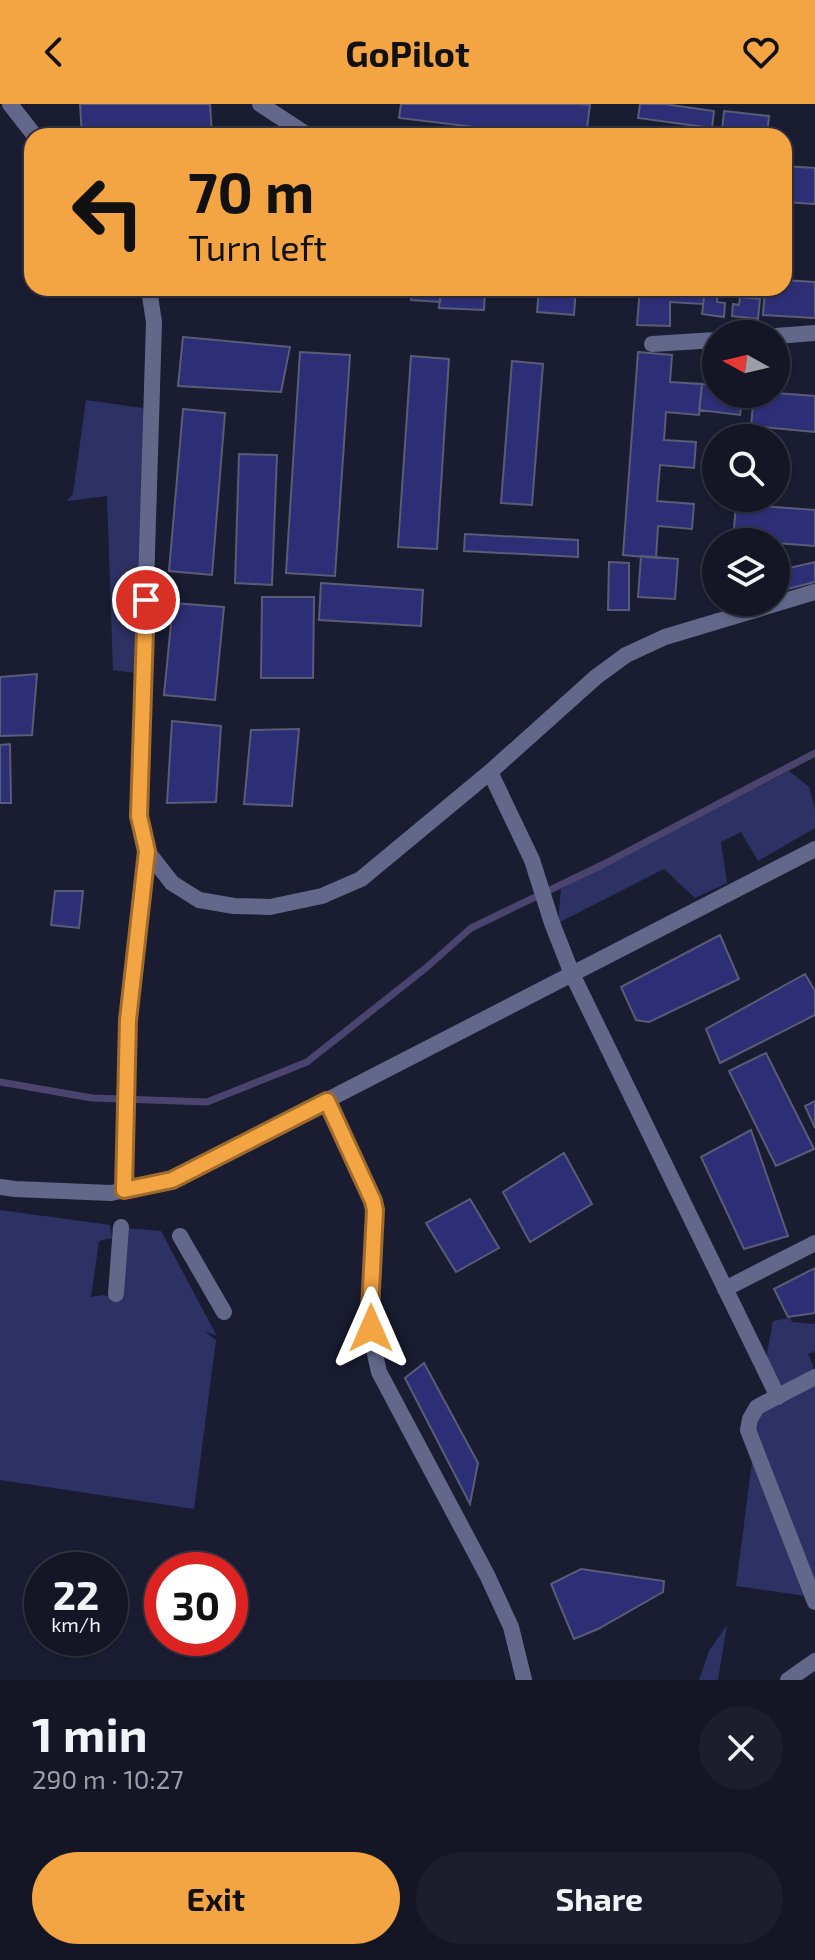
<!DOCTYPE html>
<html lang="en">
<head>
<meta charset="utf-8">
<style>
  body { margin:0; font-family:"Exo 2",sans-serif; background:#1d1e2d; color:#f1f3f6; height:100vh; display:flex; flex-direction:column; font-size:30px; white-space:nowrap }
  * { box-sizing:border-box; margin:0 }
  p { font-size:26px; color:#9d9fa7 }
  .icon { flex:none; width:44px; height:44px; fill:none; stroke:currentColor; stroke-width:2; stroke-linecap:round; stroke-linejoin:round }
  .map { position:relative; height:1576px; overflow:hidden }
  .panel { display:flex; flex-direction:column; background:#141525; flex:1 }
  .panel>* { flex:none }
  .hud { position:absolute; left:24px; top:24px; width:768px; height:168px; border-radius:24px; box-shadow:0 2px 6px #0004,0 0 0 2px #333442; background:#f3a443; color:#111; overflow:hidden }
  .needle { width:52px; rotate:278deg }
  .buttons { position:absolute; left:702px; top:216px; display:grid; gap:16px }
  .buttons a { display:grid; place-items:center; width:88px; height:88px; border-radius:50%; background:#141525; box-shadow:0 2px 6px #0004,0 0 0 2px #333442; font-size:40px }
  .speed { position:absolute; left:24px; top:1448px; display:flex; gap:16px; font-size:40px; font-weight:700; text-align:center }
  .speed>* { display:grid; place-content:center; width:104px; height:104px; border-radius:50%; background:#141525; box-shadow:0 2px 6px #0004,0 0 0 2px #333442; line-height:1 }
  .speed small { font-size:20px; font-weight:400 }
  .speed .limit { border:12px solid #d22; background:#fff; color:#111 }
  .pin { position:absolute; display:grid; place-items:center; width:68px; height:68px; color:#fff; margin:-34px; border:4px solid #fff; border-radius:50%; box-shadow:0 2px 8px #0007 }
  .me { position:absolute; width:88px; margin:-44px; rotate:0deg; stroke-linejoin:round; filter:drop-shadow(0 0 6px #0008) }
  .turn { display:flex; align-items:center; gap:28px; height:168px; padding:0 32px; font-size:36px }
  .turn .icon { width:104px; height:104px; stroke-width:2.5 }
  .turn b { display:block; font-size:56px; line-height:68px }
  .round { display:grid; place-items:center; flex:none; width:84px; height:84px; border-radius:42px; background:#1d1e2d }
  .head { display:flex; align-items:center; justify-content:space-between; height:136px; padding:0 32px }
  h1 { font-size:48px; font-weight:700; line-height:60px }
  .cta { display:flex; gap:16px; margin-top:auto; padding:16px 32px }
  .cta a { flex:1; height:92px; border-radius:48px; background:#f3a443; color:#111; font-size:32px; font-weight:700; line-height:92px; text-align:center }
  .cta a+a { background:#1d1e2d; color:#f1f3f6 }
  header { display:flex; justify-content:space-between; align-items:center; height:104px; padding:0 32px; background:#f3a443; color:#111; font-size:36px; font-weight:700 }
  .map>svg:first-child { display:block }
</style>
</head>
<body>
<header><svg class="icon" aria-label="back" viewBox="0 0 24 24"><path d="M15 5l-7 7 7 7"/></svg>GoPilot<svg class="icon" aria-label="heart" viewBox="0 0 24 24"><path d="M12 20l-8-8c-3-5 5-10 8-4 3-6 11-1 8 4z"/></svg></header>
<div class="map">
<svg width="815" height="1576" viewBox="0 0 815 1576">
  <rect width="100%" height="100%" fill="#1a1c31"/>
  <!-- green -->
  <path fill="#2e3163" d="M86,296L143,304L144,376L135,569L113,566L107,392L67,397L73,390Z
    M789,667L809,683L815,705V724L758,757L741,728L721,738L727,779L695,794L664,765L558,819L561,785Z
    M0,1106L110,1121L112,1134L99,1137L91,1193L102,1191L124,1194L126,1124L161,1127L217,1232L204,1227L216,1236L194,1405L0,1376Z
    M790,1214L792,1218L815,1220V1247L808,1250L815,1266L780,1287L764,1265L773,1217Z
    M815,1273V1496L813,1493L736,1482L753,1350L751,1336L757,1303Z
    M727,1521L718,1576H699L709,1547Z"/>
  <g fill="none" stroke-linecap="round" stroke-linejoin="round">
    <!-- stream -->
    <path stroke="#4a446f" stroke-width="7" d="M0,978L92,994L207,998L307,958L427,863L471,824L602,761L815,649"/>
  </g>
  <!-- building -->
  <path fill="#2e2e77" stroke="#595c76" stroke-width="2" d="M80,0H210L212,32H82Z
    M401,0H579L590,1L586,32H551L399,14Z
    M640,0H664L714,7L712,24L638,14Z
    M724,7L769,12L767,32L722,27Z
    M784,62L815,64V100L784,98Z
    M784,176L815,178V214L763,211L765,184H784Z
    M356,184H412L410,193L356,189Z
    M412,184H441L440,198L411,196Z
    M441,184H485L484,206L439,204Z
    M539,184H576L574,211L537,208Z
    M640,184H705L703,200L670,198V222L637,221Z
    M705,186L718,188L717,198L725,199L724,213L702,210Z
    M740,193L760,195L758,215L732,212L733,200L739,201Z
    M183,233L290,243L281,288L178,282Z
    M300,248L350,251L335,472L286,469Z
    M638,248L672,251L670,278L702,280L699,311L666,308L664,336L696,338L694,364L660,361L657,397L694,400L692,425L658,422L656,454L623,451Z
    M411,252L449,255L437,445L398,443Z
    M512,257L543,260L532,401L501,399Z
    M702,280L716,282V290H743L740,311L699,306Z
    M776,289L815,292V328L751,322L754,290Z
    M183,305L225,309L212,471L169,467Z
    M239,350L277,351L272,481L235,479Z
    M736,400L815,406V442L733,436Z
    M465,430L578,436V453L464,447Z
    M641,452L678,455L675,495L638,493Z
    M609,458L629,459V506H608Z
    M815,458V478L776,488V467Z
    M321,479L423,486L421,522L319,516Z
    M262,493H314L313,574H261Z
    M173,499L224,503L215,596L164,591Z
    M37,570L32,631L0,632V573Z
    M172,617L221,622L216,698L167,699Z
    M299,625L292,702L244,700L251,626Z
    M10,640L11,699H0V641Z
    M55,787H83L79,824L51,821Z
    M720,831L739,875L649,918L636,916L621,883Z
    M805,870L815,887V911L720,959L706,925Z
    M766,949L814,1045L776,1062L729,967Z
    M815,997V1024L805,1002Z
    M751,1026L788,1132L744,1145L701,1053Z
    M564,1049L592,1100L530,1138L503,1088Z
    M470,1095L499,1144L456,1168L426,1119Z
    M815,1164V1209L788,1213L774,1185Z
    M424,1259L478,1359L470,1400L405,1274Z
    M581,1465L664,1477L663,1488L598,1525L574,1535L551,1480Z"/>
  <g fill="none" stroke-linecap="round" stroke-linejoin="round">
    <!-- street -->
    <path stroke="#63688b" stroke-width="16" d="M10,0L35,32
      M260,0L309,32
      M147,184L150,192L154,218L139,712L147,747L172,779L199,796L234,802L270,803L322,792L361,775L490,668L596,573L626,551L665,533L815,488
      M776,232L815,229
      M652,240L716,236
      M490,668L532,756L552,819L572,870L778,1293
      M327,997L373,1097L375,1113
      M0,1083L15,1085L111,1089L172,1076L815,745
      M124,1086L128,916L147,747
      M375,1106C372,1160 365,1215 379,1268L487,1471L511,1523L524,1576
      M180,1132L224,1208
      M725,1185L815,1139
      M116,1190L121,1123
      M815,1273L757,1303L750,1315L748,1326L815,1498
      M788,1576L815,1557"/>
  </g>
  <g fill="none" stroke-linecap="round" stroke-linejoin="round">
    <defs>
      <path id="route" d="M146,496L139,712L147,747L128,916L124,1086L172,1076L327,997L373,1097L375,1106L370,1206L371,1224"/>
    </defs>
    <!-- route casing -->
    <use href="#route" stroke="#9e6b2c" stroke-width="20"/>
    <!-- route -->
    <use href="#route" stroke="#f3a443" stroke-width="14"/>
  </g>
</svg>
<div class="buttons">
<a><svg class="needle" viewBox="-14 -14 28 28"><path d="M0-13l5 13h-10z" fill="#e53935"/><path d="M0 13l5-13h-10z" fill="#9d9fa7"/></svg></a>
<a><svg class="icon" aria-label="search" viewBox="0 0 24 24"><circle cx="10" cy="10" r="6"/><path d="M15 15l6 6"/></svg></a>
<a><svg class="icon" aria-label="layers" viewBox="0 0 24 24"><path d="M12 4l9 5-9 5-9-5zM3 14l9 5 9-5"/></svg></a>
</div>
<div class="speed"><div>22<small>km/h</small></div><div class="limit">30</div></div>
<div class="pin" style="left:146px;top:496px;background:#d93025"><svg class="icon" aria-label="arrive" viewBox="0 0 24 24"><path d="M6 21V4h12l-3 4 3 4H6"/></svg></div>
<svg class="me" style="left:371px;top:1224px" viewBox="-20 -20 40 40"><path d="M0-17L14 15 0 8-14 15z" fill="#f3a443" stroke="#fff" stroke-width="4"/></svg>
<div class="hud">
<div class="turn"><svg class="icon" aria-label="left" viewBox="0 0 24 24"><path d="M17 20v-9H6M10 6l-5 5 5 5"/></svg><div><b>70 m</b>Turn left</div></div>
</div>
</div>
<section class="panel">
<div class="head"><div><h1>1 min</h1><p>290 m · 10:27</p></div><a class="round"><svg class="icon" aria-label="close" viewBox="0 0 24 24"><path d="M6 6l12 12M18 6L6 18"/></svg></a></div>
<div class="cta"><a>Exit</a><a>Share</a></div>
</section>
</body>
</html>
